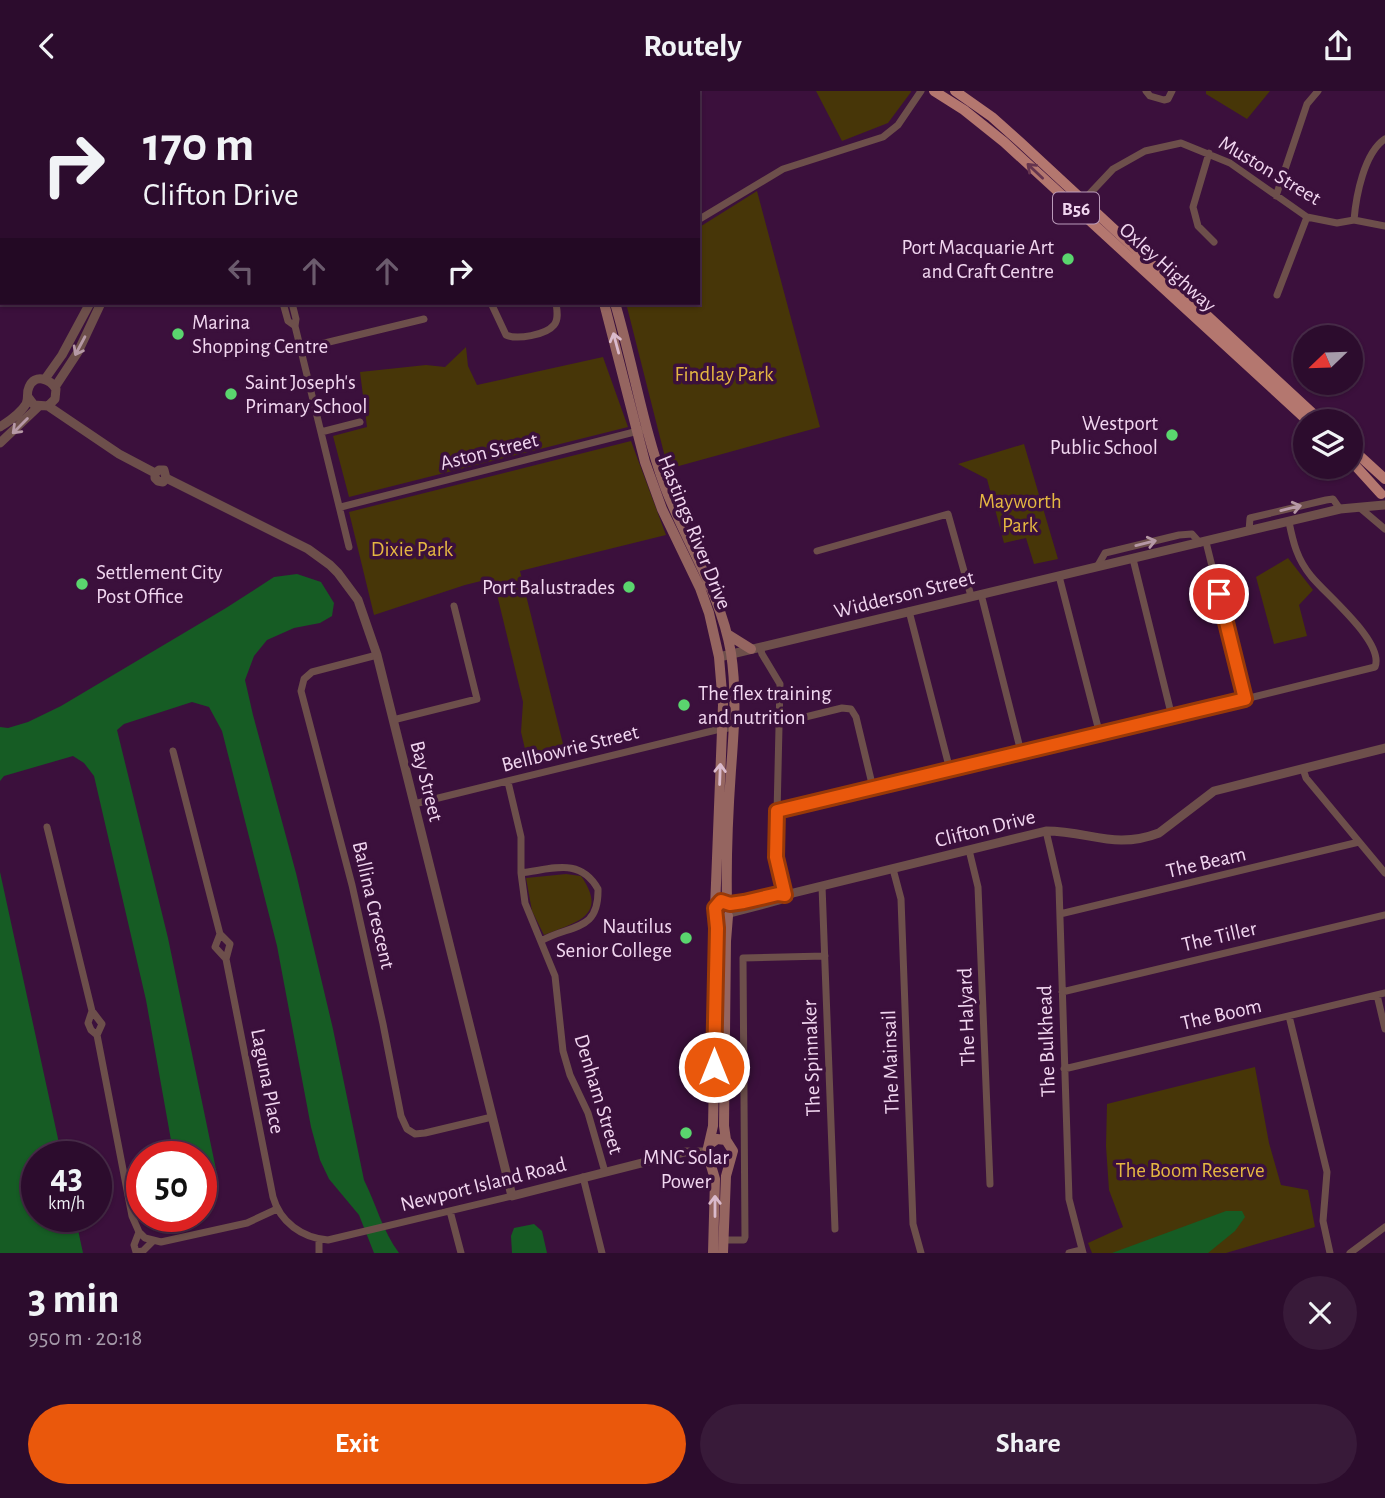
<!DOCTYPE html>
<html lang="en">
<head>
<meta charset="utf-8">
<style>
  body { margin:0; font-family:"Alegreya Sans",sans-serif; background:#381a39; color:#f1f3f6; height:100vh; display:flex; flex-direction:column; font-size:26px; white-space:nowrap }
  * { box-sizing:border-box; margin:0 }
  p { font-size:23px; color:#a69baa }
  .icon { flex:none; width:38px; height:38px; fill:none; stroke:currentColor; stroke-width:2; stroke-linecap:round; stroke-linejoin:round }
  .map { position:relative; height:1162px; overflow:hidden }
  .drawer { display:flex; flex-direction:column; background:#2c0c2d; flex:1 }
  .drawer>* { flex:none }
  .guide { position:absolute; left:0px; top:0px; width:700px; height:214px; box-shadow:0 2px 5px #0004,0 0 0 2px #482c49; background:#2c0c2d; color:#f1f3f6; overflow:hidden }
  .needle { width:46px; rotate:247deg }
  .controls { position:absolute; left:1293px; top:234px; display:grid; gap:14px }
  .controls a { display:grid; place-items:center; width:70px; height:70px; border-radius:50%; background:#2c0c2d; box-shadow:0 2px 5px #0004,0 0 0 2px #482c49; font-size:35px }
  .speed { position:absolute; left:21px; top:1050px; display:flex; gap:14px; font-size:35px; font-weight:700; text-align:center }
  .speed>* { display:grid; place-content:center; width:91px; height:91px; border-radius:50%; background:#2c0c2d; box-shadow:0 2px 5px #0004,0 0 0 2px #482c49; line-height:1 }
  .speed small { font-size:18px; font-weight:400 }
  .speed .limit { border:10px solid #d22; background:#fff; color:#111 }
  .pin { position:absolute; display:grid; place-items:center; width:60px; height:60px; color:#fff; margin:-30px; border:4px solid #fff; border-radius:50%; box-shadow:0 2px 7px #0007 }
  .me { position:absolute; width:77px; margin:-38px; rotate:0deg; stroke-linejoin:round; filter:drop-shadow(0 0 5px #0008) }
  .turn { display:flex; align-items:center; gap:24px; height:147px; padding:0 28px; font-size:32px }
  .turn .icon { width:91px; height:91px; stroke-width:2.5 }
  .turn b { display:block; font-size:49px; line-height:60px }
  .lanes { display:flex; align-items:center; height:66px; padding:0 28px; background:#0003; justify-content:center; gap:35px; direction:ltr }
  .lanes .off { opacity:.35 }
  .round { display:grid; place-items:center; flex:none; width:74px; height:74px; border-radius:37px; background:#381a39 }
  .head { display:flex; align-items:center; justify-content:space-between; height:119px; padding:0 28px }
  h1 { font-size:42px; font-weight:700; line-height:52px }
  .primary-button { display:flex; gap:14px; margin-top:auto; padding:14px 28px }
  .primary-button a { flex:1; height:80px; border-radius:42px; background:#ea580c; color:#fff; font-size:28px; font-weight:700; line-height:80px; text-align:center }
  .primary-button a+a { background:#381a39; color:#f1f3f6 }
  header { display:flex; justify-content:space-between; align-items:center; height:91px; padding:0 28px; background:#2c0c2d; font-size:32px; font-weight:700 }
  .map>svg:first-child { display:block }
</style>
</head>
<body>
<header><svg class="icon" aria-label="back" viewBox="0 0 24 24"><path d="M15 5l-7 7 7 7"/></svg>Routely<svg class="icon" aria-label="share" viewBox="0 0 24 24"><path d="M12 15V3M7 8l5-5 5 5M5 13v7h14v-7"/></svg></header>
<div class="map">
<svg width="1385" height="1162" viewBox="0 0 1385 1162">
  <rect width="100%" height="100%" fill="#3b103c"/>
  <!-- green -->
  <path fill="#473608" d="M816,0H911V1L888,32L842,50Z
    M1206,0H1270L1247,28L1206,3Z
    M757,100L820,336L668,378L626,212H698V137Z
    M466,256L468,275L477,294L603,266L628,336L349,406L333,345L367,336L360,281L426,274L445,276Z
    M631,350L666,444L520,480L566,665L529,675L521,641L523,611L493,487L465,494L374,524L349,421Z
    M1024,353L1058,468L1034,473L1026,447L1004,452L987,388L958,373Z
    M1288,467L1313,499L1299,514L1307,545L1274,553L1256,486Z
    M566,783L581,785C609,825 576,831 544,844L532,820L526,787Z
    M1255,976L1269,1052L1281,1094L1308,1099L1315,1136L1226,1162H1092L1088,1152L1123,1136L1109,1099L1106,1055L1107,1013Z"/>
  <!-- water -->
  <path fill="#165c24" d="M297,483L321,491L334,512L332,525L320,532L294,537L267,549L254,565L245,589L253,624L296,782L333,938L364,1089C376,1113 383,1141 399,1162H374L359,1124L329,1088L320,1069L311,1036L277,855L222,640L209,616L192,611L124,633L117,639L168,847L218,1088L216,1104L201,1110V1066H174L146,909L94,685L84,672L73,665L4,685L0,690V636L8,637L28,631L61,615L226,517L274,486Z
    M0,781L62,1066H37V1125H75L83,1162H0Z
    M1226,1120H1242L1245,1126L1235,1140L1208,1162H1112Z
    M534,1133L542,1140L547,1162H512L511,1145L514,1137Z"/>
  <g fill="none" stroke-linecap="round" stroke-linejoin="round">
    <!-- minor -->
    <path stroke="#6d4f4b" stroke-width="7" d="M229,0L230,2
      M237,0V2
      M386,0L387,2
      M1146,0L1150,5L1164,9L1168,8L1172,0
      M612,2L616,0
      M1209,62L1193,116L1198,135L1214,151
      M1276,105L1307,13L1318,0
      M1081,112L1113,78L1145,60L1181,52L1230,72L1307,126L1337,132L1354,129L1385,135
      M698,129L783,78L883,46L898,34L921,0
      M1354,129C1356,105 1364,62 1385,48
      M1277,204L1307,126
      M283,212L288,230L295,235
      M292,212L296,228L295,235L349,456
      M491,212L506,244C517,249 546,244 554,234C559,228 557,219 556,212
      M300,258L424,228
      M321,341L360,331
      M341,416L642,339
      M1359,416L1385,438
      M1249,440L1250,427L1326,409L1333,408L1340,418
      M1206,451L1245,608
      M817,460L948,423L971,505
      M1133,468L1172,626
      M1097,476L1105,462L1179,444L1192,443L1200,452
      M1059,485L1100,644
      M981,503L1021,661
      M909,520L950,679
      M760,556L762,563L780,593L776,766L785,804
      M377,564L312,581L304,588L301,600L352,794L383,933L401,1025L407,1038L415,1043L425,1042L492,1026
      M393,629L477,608L454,515
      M781,632L842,617L851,618L856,626L873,697
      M173,660L220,843L230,853L226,868L273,1106C280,1131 302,1147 328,1149L512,1105
      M1303,678L1306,687L1385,782
      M508,691L521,746V782L525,812L555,885L563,960L570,984L588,1022L605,1081
      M414,713L716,639L735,636
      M777,720L1100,644L1375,576C1385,551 1325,503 1311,485C1297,468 1293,451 1289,431
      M47,736L92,920L102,933L97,944L132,1125L139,1141L145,1147L161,1151L247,1132L277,1118
      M1046,740L1059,796L1069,1108L1083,1162
      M969,759L978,796L990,1093
      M893,778L901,808L913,1133L921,1162
      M521,782C553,778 580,766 598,798C599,842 570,833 541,850
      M822,795L835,1138
      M1060,823L1359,751
      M220,843L215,856L226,868
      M1062,901L1385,824
      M1377,904L1385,938
      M92,920L88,932L91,939L97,944
      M1289,925L1327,1081L1323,1130L1330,1162
      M1064,978L1385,902
      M583,1086L602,1162
      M450,1120L461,1162
      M139,1141L134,1154L136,1161L143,1160L153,1150
      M724,1149H744L745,1146L743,867L825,865
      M319,1162V1148
      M1069,1162L1081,1159
      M1350,1162L1385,1136"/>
    <!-- tertiary -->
    <path stroke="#6d4f4b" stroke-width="9" d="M156,2L157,0
      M168,2L169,0
      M45,288L62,264L90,212
      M55,296L78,261L101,212
      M48,315L119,363L155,382V387L158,390L163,391L166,387
      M0,336C9,330 20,323 26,313C29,307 26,302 29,296C35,282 50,288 56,298L55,308L48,315L34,314L28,306
      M0,352L38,316
      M155,382L159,379H164L166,387L308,458L330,474L338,482L358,509L377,564L512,1105L685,1061H707
      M719,566L1340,418L1384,414
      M730,813L763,807
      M730,822L779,809L785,804L1046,740C1090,740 1114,759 1159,742L1214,700L1385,657"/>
    <!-- secondary -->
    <path stroke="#956560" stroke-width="10" d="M557,0V2
      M565,0V2
      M604,212L645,371L662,418L700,497L709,522L719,566L723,614L715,818L717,837L713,1035L707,1061L715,1088L713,1162
      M615,212C633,273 643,336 665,396C686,452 721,502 731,562C737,602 734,639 731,679C728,722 726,767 727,811
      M727,543L751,558
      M726,1049L724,1035L726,850L728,825
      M710,1053L717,1048L726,1049L733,1060L726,1085L723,1162"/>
    <!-- primary -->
    <path stroke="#b4776f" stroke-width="10" d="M934,0L964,19L1004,51L1309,331
      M955,0L992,26L1020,51L1322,331
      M1351,357L1385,388
      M1351,370L1381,403"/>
  </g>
  <!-- one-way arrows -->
  <defs><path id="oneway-shaft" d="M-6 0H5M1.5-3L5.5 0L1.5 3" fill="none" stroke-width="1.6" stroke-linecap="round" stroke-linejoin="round" transform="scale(1.75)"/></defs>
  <use stroke="#65344e" href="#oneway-shaft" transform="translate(1035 80) rotate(-137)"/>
  <g stroke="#dabacc">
    <use href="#oneway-shaft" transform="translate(616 252) rotate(-105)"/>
    <use href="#oneway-shaft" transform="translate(720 683) rotate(-88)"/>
    <use href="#oneway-shaft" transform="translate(715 1115) rotate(-90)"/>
  </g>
  <g stroke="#b699a6">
    <use href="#oneway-shaft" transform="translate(80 255) rotate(118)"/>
    <use href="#oneway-shaft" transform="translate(20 335) rotate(135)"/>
    <use href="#oneway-shaft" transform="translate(1291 417) rotate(-14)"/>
    <use href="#oneway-shaft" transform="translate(1146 452) rotate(-14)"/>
  </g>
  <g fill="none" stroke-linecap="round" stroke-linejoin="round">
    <defs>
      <path id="route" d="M714,976L717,837L715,817L721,810L730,813L744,811L778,803L785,804L776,766L777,720L1245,608L1219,503"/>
    </defs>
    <!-- route casing -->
    <use href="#route" stroke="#983908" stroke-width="18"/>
    <!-- route -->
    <use href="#route" stroke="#ea580c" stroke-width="12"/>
  </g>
  <!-- markers -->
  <g fill="#5ad56e" stroke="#3b103c" stroke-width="2.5">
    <circle cx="1068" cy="168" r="7"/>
    <circle cx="178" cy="243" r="7"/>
    <circle cx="231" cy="303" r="7"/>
    <circle cx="1172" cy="344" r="7"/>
    <circle cx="82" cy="493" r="7"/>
    <circle cx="629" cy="496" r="7"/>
    <circle cx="684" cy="614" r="7"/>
    <circle cx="686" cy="847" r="7"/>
    <circle cx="686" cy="1042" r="7"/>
  </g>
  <g text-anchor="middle" stroke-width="7" stroke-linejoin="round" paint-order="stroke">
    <!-- shield labels -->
    <rect fill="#3b103c" stroke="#ba9bba" stroke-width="2" x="1053" y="101.5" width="46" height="31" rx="5"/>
    <g font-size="19" font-weight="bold" fill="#f1d6f0">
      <text x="1076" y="124">B56</text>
    </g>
    <!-- street labels -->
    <g font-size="21" fill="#f1d6f0" stroke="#3b103c">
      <text transform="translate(1270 79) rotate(31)" y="7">Muston Street</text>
      <text transform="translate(1168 176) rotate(42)" y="7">Oxley Highway</text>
      <text transform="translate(489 360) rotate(-14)" y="7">Aston Street</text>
      <text transform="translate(695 441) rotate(68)" y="7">Hastings River Drive</text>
      <text transform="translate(904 503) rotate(-14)" y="7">Widderson Street</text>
      <text transform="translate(570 657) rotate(-14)" y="7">Bellbowrie Street</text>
      <text transform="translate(427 690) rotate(76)" y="7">Bay Street</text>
      <text transform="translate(985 737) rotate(-14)" y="7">Clifton Drive</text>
      <text transform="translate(1206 771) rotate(-13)" y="7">The Beam</text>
      <text transform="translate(374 814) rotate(77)" y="7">Ballina Crescent</text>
      <text transform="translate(1219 845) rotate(-13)" y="7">The Tiller</text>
      <text transform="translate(1221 923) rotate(-13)" y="7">The Boom</text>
      <text transform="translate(966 926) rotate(-92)" y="7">The Halyard</text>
      <text transform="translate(1046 950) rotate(-92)" y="7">The Bulkhead</text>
      <text transform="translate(811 967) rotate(-92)" y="7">The Spinnaker</text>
      <text transform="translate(890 971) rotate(-92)" y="7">The Mainsail</text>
      <text transform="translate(268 990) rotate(79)" y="7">Laguna Place</text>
      <text transform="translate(599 1003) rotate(73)" y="7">Denham Street</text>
      <text transform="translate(483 1093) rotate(-14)" y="7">Newport Island Road</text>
    </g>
    <!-- poi labels -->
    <g font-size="21" fill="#f1d6f0" stroke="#3b103c" text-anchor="end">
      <text x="1054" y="163">Port Macquarie Art<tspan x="1054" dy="24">and Craft Centre</tspan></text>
      <text x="192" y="238" text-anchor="start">Marina<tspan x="192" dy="24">Shopping Centre</tspan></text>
      <text x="245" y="298" text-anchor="start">Saint Joseph's<tspan x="245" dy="24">Primary School</tspan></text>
      <text x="1158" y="339">Westport<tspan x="1158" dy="24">Public School</tspan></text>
      <text x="96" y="488" text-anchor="start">Settlement City<tspan x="96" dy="24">Post Office</tspan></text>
      <text x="615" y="503">Port Balustrades</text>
      <text x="698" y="609" text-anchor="start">The flex training<tspan x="698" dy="24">and nutrition</tspan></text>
      <text x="672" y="842">Nautilus<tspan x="672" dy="24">Senior College</tspan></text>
      <text x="686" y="1073" text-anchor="middle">MNC Solar<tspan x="686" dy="24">Power</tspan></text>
    </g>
    <!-- park labels -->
    <g font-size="21" fill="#e5b742" stroke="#3b103c">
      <text x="724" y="290">Findlay Park</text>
      <text x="1020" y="417">Mayworth<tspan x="1020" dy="24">Park</tspan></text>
      <text x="412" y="465">Dixie Park</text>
      <text x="1190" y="1086">The Boom Reserve</text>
    </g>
  </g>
</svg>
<div class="controls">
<a><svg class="needle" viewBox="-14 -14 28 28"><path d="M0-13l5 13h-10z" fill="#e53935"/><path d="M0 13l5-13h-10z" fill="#a69baa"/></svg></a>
<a><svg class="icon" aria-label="layers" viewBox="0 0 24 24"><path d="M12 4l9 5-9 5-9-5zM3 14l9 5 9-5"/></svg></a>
</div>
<div class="speed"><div>43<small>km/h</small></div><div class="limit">50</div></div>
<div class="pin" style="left:1219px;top:503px;background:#d93025"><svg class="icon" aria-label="arrive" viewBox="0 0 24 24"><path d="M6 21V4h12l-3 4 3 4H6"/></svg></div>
<svg class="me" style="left:714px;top:976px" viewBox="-20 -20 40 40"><circle r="17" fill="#ea580c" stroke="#fff" stroke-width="3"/><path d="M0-11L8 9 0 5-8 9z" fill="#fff"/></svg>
<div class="guide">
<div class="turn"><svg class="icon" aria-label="right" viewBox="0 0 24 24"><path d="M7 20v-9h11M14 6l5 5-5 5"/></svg><div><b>170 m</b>Clifton Drive</div></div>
<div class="lanes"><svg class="icon off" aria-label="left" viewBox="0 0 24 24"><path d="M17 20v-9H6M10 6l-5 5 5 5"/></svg><svg class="icon off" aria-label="ahead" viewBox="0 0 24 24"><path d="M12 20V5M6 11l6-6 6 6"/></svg><svg class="icon off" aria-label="ahead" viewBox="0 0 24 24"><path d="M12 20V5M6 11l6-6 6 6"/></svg><svg class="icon" aria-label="right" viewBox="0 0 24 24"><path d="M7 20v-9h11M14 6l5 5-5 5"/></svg></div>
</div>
</div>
<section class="drawer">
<div class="head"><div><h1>3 min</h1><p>950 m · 20:18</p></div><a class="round"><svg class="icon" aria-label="close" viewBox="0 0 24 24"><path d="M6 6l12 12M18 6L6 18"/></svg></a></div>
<div class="primary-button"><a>Exit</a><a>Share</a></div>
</section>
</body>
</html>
